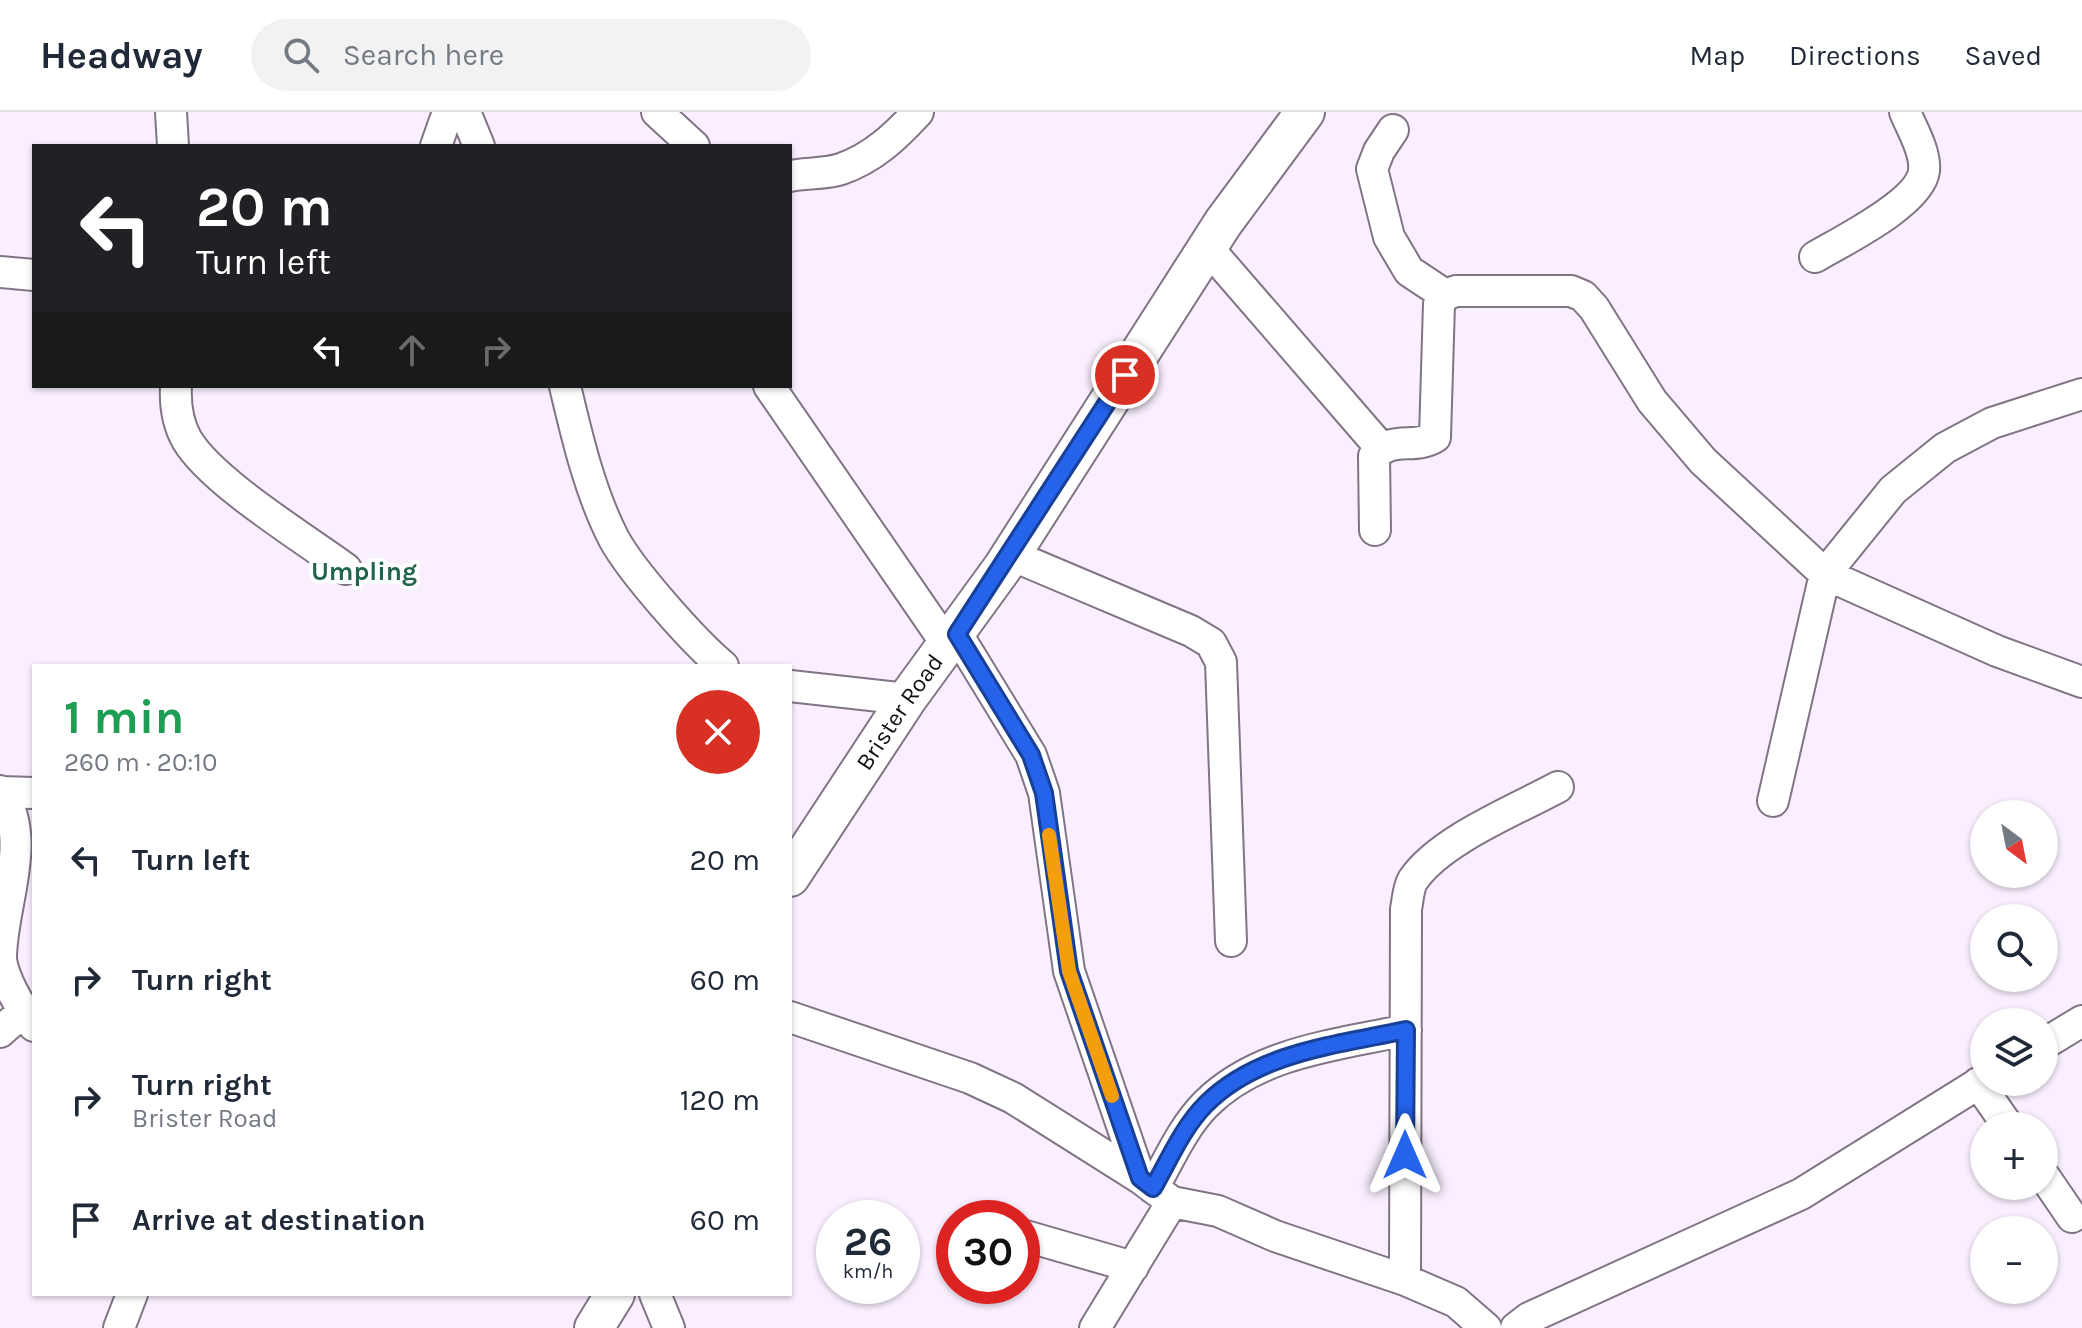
<!DOCTYPE html>
<html lang="en">
<head>
<meta charset="utf-8">
<style>
  body { margin:0; font-family:Karla,sans-serif; background:#f2f2f3; color:#1f2937; height:100vh; display:flex; flex-direction:column; font-size:30px; white-space:nowrap }
  * { box-sizing:border-box; margin:0 }
  p { font-size:26px; color:#747a83 }
  .icon { flex:none; width:44px; height:44px; fill:none; stroke:currentColor; stroke-width:2; stroke-linecap:round; stroke-linejoin:round }
  .map { position:relative; flex:1; overflow:hidden }
  .drawer { position:absolute; left:32px; top:552px; width:760px; height:632px; display:flex; flex-direction:column; background:#fff; border-radius:0px; box-shadow:0 2px 6px #0004 }
  .drawer>* { flex:none }
  .top-card { position:absolute; left:32px; top:32px; width:760px; height:244px; border-radius:0px; box-shadow:0 2px 6px #0004; background:#202124; color:#fff; overflow:hidden }
  .needle { width:52px; rotate:148deg }
  .controls { position:absolute; left:1970px; top:688px; display:grid; gap:16px }
  .controls a { display:grid; place-items:center; width:88px; height:88px; border-radius:50%; background:#fff; box-shadow:0 2px 6px #0004; font-size:40px }
  .speed { position:absolute; left:816px; top:1088px; display:flex; gap:16px; font-size:40px; font-weight:700; text-align:center }
  .speed>* { display:grid; place-content:center; width:104px; height:104px; border-radius:50%; background:#fff; box-shadow:0 2px 6px #0004; line-height:1 }
  .speed small { font-size:20px; font-weight:400 }
  .speed .limit { border:12px solid #d22; background:#fff; color:#111 }
  .pin { position:absolute; display:grid; place-items:center; width:68px; height:68px; color:#fff; margin:-34px; border:4px solid #fff; border-radius:50%; box-shadow:0 2px 8px #0007 }
  .me { position:absolute; width:88px; margin:-44px; rotate:0deg; stroke-linejoin:round; filter:drop-shadow(0 0 6px #0008) }
  .turn { display:flex; align-items:center; gap:28px; height:168px; padding:0 32px; font-size:36px }
  .turn .icon { width:104px; height:104px; stroke-width:2.5 }
  .turn b { display:block; font-size:56px; line-height:68px }
  .lanes { display:flex; align-items:center; height:76px; padding:0 32px; background:#0003; justify-content:center; gap:40px; direction:ltr }
  .lanes .off { opacity:.35 }
  .round { display:grid; place-items:center; flex:none; width:84px; height:84px; border-radius:42px; background:#f2f2f3 }
  .head { display:flex; align-items:center; justify-content:space-between; height:136px; padding:0 32px }
  h1 { font-size:48px; font-weight:700; line-height:60px; color:#1e9e55 }
  ul { padding:0; list-style:none }
  li { display:flex; align-items:center; gap:24px; height:120px; padding:0 32px }
  li div { flex:1 }
  li b { display:block; font-size:30px }
  li em { font-style:normal }
  header { display:flex; align-items:center; gap:48px; box-sizing:border-box; height:112px; padding:0 40px; background:#fff; border-bottom:2px solid #e0e1e3 }
  header strong { font-size:38px }
  nav { display:flex; gap:44px; margin-inline-start:auto; font-size:28px }
  .search { width:560px; height:72px; background:#f2f2f3; display:flex; align-items:center; gap:20px; box-sizing:border-box; padding:0 28px; border-radius:44px; color:#747a83; font-size:30px }
  .map>svg:first-child { display:block }
</style>
</head>
<body>
<header>
<strong>Headway</strong>
<div class="search"><svg class="icon" aria-label="search" viewBox="0 0 24 24"><circle cx="10" cy="10" r="6"/><path d="M15 15l6 6"/></svg>Search here</div>
<nav><a>Map</a><a>Directions</a><a>Saved</a></nav>
</header>
<div class="map">
<svg width="2082" height="1216" viewBox="0 0 2082 1216">
  <rect width="100%" height="100%" fill="#f9effe"/>
  <g fill="none" stroke-linecap="round" stroke-linejoin="round">
    <defs>
      <path id="minor" d="M171,0L173,34
        M465,0L479,34
        M657,0L694,34
        M1393,18L1379,39L1372,57L1389,125L1409,159L1445,183
        M436,34L448,0
        M790,64C806,61 826,62 841,57C873,46 896,24 918,0
        M1207,135L1381,336
        M1815,145C1842,129 1920,91 1924,59C1926,40 1912,17 1905,0
        M0,160L34,163
        M176,274C175,292 178,312 187,328C212,370 304,426 346,457
        M565,274C577,325 590,381 614,427C632,460 694,530 723,554
        M769,274L948,534
        M1375,418L1374,344C1392,323 1414,338 1435,325L1439,192L1445,183L1456,179H1571L1583,184L1594,196L1652,289L1703,349L1825,462L1997,539L2082,570
        M1011,443L1191,519L1211,531L1221,550L1231,829
        M957,522L1031,643L1044,681L1069,859L1140,1066
        M790,574L907,587
        M0,679C35,727 0,796 1,848C5,871 21,896 34,914
        M1,680L34,681
        M1773,689L1825,462L1893,378L1945,336L1992,311L2082,282
        M790,905L970,966L1013,986L1140,1066L1172,1090L1218,1099L1275,1124L1405,1168L1456,1190L1486,1216
        M0,920L24,899
        M2044,932L2082,909
        M1978,971L2008,1014
        M2044,1064L2072,1105
        M1153,1076C1169,1048 1183,1015 1206,992C1258,940 1337,933 1406,918
        M1022,1123L1133,1155
        M1405,1168L1406,797C1408,788 1408,776 1413,768C1440,728 1516,698 1558,675
        M655,1182L669,1216
        M119,1216L132,1182
        M1095,1216L1172,1090
        M1516,1216L1529,1206L1801,1082L1984,968"/>
      <g id="tertiary">
        <path id="s1" d="M790,765L907,587L1003,455L1223,111L1305,0"/>
        <path d="M594,1216L615,1182"/>
      </g>
    </defs>
    <!-- minor casing -->
    <use href="#minor" stroke="#807485" stroke-width="34"/>
    <!-- tertiary casing -->
    <use href="#tertiary" stroke="#807485" stroke-width="42"/>
    <!-- minor -->
    <use href="#minor" stroke="#fff" stroke-width="30"/>
    <!-- tertiary -->
    <use href="#tertiary" stroke="#fff" stroke-width="38"/>
  </g>
  <g fill="none" stroke-linecap="round" stroke-linejoin="round">
    <defs>
      <path id="route" d="M1125,263L957,522L1031,643L1044,681L1069,859L1140,1066L1153,1076C1169,1048 1183,1015 1206,992C1258,940 1337,933 1406,918L1405,1043"/>
    </defs>
    <!-- route casing -->
    <use href="#route" stroke="#184099" stroke-width="20"/>
    <!-- route -->
    <use href="#route" stroke="#2563eb" stroke-width="14"/>
    <!-- slow -->
    <path stroke="#f59e0b" stroke-width="14" d="M1049,723L1069,859L1112,984"/>
  </g>
  <g text-anchor="middle" stroke-width="8" stroke-linejoin="round" paint-order="stroke">
    <!-- street labels -->
    <g font-size="24" fill="#130e15" stroke="#fff">
      <text dy="8" stroke="none"><textPath href="#s1" startOffset="198">Brister Road</textPath></text>
    </g>
    <!-- neighbourhood labels -->
    <g font-size="26" font-weight="bold" fill="#20644b" stroke="#fff">
      <text x="364" y="468">Umpling</text>
    </g>
  </g>
</svg>
<div class="controls">
<a><svg class="needle" viewBox="-14 -14 28 28"><path d="M0-13l5 13h-10z" fill="#e53935"/><path d="M0 13l5-13h-10z" fill="#747a83"/></svg></a>
<a><svg class="icon" aria-label="search" viewBox="0 0 24 24"><circle cx="10" cy="10" r="6"/><path d="M15 15l6 6"/></svg></a>
<a><svg class="icon" aria-label="layers" viewBox="0 0 24 24"><path d="M12 4l9 5-9 5-9-5zM3 14l9 5 9-5"/></svg></a>
<a>+</a>
<a>−</a>
</div>
<div class="speed"><div>26<small>km/h</small></div><div class="limit">30</div></div>
<div class="pin" style="left:1125px;top:263px;background:#d93025"><svg class="icon" aria-label="arrive" viewBox="0 0 24 24"><path d="M6 21V4h12l-3 4 3 4H6"/></svg></div>
<svg class="me" style="left:1405px;top:1043px" viewBox="-20 -20 40 40"><path d="M0-17L14 15 0 8-14 15z" fill="#2563eb" stroke="#fff" stroke-width="4"/></svg>
<div class="top-card">
<div class="turn"><svg class="icon" aria-label="left" viewBox="0 0 24 24"><path d="M17 20v-9H6M10 6l-5 5 5 5"/></svg><div><b>20 m</b>Turn left</div></div>
<div class="lanes"><svg class="icon" aria-label="left" viewBox="0 0 24 24"><path d="M17 20v-9H6M10 6l-5 5 5 5"/></svg><svg class="icon off" aria-label="ahead" viewBox="0 0 24 24"><path d="M12 20V5M6 11l6-6 6 6"/></svg><svg class="icon off" aria-label="right" viewBox="0 0 24 24"><path d="M7 20v-9h11M14 6l5 5-5 5"/></svg></div>
</div>
<section class="drawer">
<div class="head"><div><h1>1 min</h1><p>260 m · 20:10</p></div><a class="round" style="background:#d93025;color:#fff"><svg class="icon" aria-label="close" viewBox="0 0 24 24"><path d="M6 6l12 12M18 6L6 18"/></svg></a></div>
<ul>
<li><svg class="icon" aria-label="left" viewBox="0 0 24 24"><path d="M17 20v-9H6M10 6l-5 5 5 5"/></svg><div><b>Turn left</b></div><em>20 m</em></li>
<li><svg class="icon" aria-label="right" viewBox="0 0 24 24"><path d="M7 20v-9h11M14 6l5 5-5 5"/></svg><div><b>Turn right</b></div><em>60 m</em></li>
<li><svg class="icon" aria-label="right" viewBox="0 0 24 24"><path d="M7 20v-9h11M14 6l5 5-5 5"/></svg><div><b>Turn right</b><p>Brister Road</p></div><em>120 m</em></li>
<li><svg class="icon" aria-label="arrive" viewBox="0 0 24 24"><path d="M6 21V4h12l-3 4 3 4H6"/></svg><div><b>Arrive at destination</b></div><em>60 m</em></li>
</ul>
</section>
</div>
</body>
</html>
